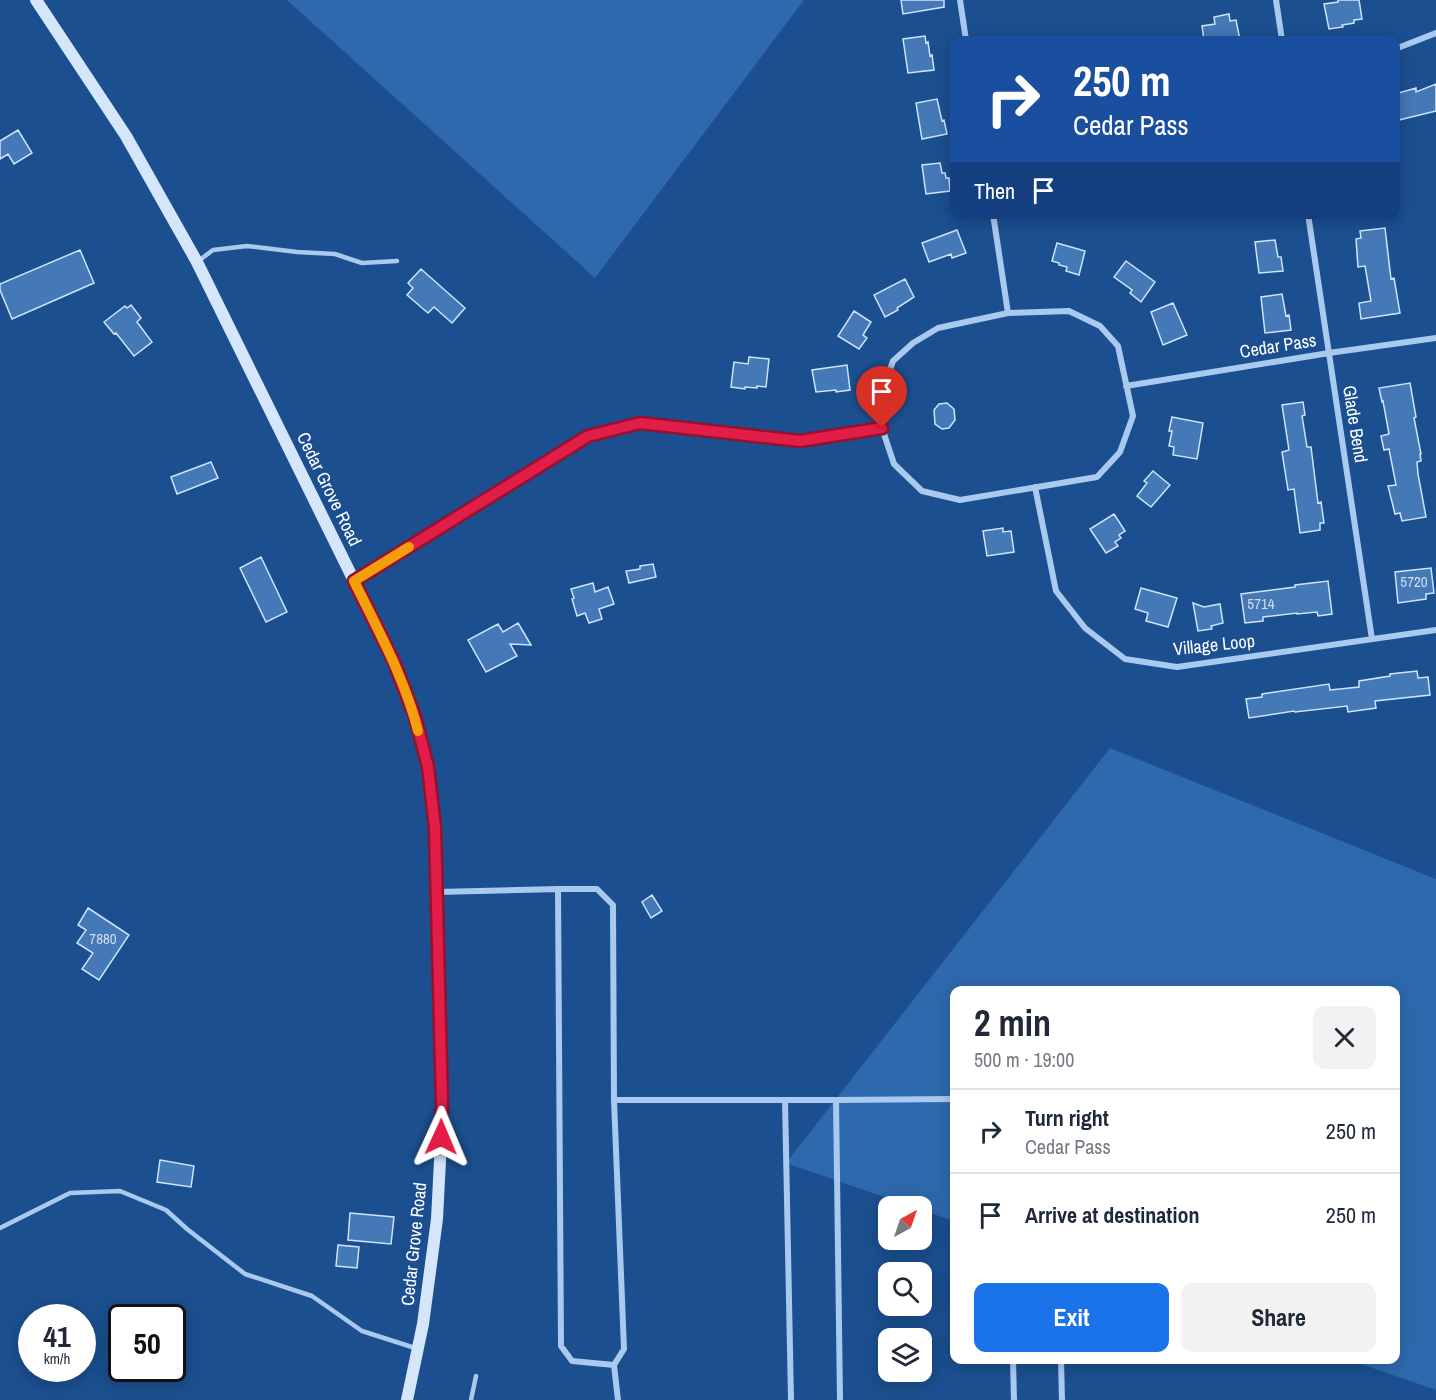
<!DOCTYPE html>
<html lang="en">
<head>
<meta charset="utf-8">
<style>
  body { margin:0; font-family:"Archivo Narrow",sans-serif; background:#f2f2f3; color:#1f2937; height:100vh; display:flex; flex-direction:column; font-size:22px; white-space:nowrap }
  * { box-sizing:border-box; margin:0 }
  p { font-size:20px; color:#747a83 }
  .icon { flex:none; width:33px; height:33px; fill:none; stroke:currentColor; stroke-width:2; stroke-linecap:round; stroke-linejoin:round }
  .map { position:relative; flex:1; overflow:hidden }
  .drawer { position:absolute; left:950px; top:986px; width:450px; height:378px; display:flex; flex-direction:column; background:#fff; border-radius:12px; box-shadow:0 3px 15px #0003 }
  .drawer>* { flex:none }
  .guide { position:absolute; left:950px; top:36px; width:450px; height:183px; border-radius:12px; box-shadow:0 3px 15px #0003; background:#1a4fa0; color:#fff; overflow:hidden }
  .needle { width:39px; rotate:40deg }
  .buttons { position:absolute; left:878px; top:1196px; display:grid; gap:12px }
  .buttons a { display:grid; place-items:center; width:54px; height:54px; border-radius:12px; background:#fff; box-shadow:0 3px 15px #0003; font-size:30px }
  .speed { position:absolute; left:18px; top:1304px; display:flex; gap:12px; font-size:30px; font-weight:700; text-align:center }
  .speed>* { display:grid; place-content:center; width:78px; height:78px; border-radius:50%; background:#fff; box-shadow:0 3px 15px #0003; line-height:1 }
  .speed small { font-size:15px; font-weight:400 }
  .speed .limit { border:3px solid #111; border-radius:9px; background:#fff; color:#111 }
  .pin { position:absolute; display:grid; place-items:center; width:51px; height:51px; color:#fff; margin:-62px -26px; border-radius:50% 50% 50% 0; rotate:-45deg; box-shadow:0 0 6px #0007 }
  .pin .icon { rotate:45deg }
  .me { position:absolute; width:66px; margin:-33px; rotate:1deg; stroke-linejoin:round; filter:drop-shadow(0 0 4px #0008) }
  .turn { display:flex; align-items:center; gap:21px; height:126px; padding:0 24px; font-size:27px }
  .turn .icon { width:78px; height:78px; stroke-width:2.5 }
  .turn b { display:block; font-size:42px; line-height:51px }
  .then { display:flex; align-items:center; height:57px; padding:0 24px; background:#0003; gap:12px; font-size:22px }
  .round { display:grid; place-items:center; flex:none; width:63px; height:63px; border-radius:12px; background:#f2f2f3 }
  .headline { display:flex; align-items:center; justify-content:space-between; height:102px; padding:0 24px }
  h1 { font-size:36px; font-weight:700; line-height:45px }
  .button { display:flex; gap:12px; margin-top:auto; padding:12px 24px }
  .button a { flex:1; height:69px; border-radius:12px; background:#1a73e8; color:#fff; font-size:24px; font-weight:700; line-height:69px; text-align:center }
  .button a+a { background:#f2f2f3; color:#1f2937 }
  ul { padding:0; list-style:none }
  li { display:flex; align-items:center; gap:18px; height:84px; padding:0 24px; border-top:2px solid #e0e1e3 }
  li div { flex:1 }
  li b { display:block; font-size:22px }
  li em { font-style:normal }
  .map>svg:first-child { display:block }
</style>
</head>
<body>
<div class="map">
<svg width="1436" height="1400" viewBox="0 0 1436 1400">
  <rect width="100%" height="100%" fill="#1b4f8f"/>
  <!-- green -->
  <path fill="#2e69ad" d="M287,0H804L595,278Z
    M1110,748L1436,879V1390L1347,1359H1395V990H954V1221L921,1210V1206H910L786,1163Z"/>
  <!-- building -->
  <path fill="#4478b7" stroke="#cfe3fa" stroke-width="1.5" d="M901,0H944V7L903,14Z
    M1338,0H1359L1362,19L1354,20V23L1342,25L1343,27L1329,29L1324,4L1338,2Z
    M1229,14L1230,21L1236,20L1240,40H1204L1202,26L1215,24L1214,17Z
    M925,36L926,43L928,42L930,56L932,55L934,70L908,73L903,39Z
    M1436,84V111L1395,121V94L1416,88V92Z
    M937,99L942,121L944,120L947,134L922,139L916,103Z
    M18,130L32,153L14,164L8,154L0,159V141Z
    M940,163L942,173H945L946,178H949L950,191L926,194L922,165Z
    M1385,228L1391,279L1394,278L1400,313L1361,319L1359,303L1371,301L1365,266L1358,267L1356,239L1361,238L1360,231Z
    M957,230L966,253L952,258L951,254L929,262L922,243Z
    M1275,240L1278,257H1281L1283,271L1259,273L1255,242Z
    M1057,243L1085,251L1079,275L1066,271L1067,267L1059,265V263L1052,261Z
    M80,250L94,283L12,319L0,290V284Z
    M1126,261L1155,282L1141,302L1130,293L1132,290L1114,277Z
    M421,269L465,308L452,323L434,307L428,313L407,295L413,288L408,283Z
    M905,279L914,297L897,308L898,310L885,317L874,295Z
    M1282,294L1286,316L1289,315L1291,330L1265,333L1261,297Z
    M1173,303L1187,335L1163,345L1151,312Z
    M131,305L141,318L137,322L152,342L134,356L116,333L114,334L104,322L125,306L127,308Z
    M854,311L871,322L863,335L867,338L859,349L838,336Z
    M749,357L769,359L766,387L757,386V388L745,387V389L731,387L734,362L748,364Z
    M847,365L850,390L836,392V390L816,392L812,370Z
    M1410,383L1416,417L1414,418L1421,454H1420L1421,461L1417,462L1418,474L1426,517L1402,521L1400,513L1395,514L1388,486L1396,485L1389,449L1384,450L1381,436L1389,434L1383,401L1382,402L1379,388Z
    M1303,402L1305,415L1302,416L1307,447H1311L1318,503L1321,502L1324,523H1320V530L1300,533L1294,489L1288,490L1282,452L1289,450L1282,405Z
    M947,403L954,409L955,420L949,428L942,429L935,424L934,410L939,404Z
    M1172,417L1203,423L1197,459L1173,455L1174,447L1169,446L1172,431H1169Z
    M211,462L218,478L177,494L171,477Z
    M1153,471L1170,485L1151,507L1137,496L1147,483L1144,481Z
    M1114,514L1125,531L1119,535L1121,538L1115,542L1118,546L1106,553L1090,529Z
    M1003,528V532L1011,531L1014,552L987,556L983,531Z
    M261,557L287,612L266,622L240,568Z
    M653,564L656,577L629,583L626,571L640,569V566Z
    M1431,568L1434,593L1426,594V599L1398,603L1395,572Z
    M1328,581L1332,614L1318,616L1317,612L1297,614V613L1263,617V621L1245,623L1241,594L1295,587V585Z
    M593,583L595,592L608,587L614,604L599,609L602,619L589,623L585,613L577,616L572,599L574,598L571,589Z
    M1141,588L1177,598L1168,627L1146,621L1148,613L1135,609Z
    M1193,603L1204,607L1220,604L1223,623L1211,626L1212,629L1198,631Z
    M518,623L531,645L510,644L517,656L486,672L468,640L498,624L503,632Z
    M1417,671L1418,678L1428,677L1430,695L1375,701L1376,708L1348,712L1347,706L1295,712L1294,711L1249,718L1246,699L1262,697V694L1329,684L1330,690L1359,687V681L1390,676V674Z
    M652,895L662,911L651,918L642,902Z
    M88,908L129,935L99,980L82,969L93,953L77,943L86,930L78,925Z
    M160,1160L194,1166L191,1187L157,1182Z
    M350,1213L394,1217L391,1244L348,1240Z
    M338,1245L359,1247L357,1268L336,1266Z"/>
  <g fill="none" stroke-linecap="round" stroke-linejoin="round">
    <!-- lane -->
    <path stroke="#a9c9ee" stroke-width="4.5" d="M197,262L213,250L247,246L297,252L335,254L362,263L397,261
      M0,1228L70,1193L120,1191L166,1210L187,1229L245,1274L312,1296L362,1331L415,1348
      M471,1400L476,1376"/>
    <!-- street -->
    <path stroke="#a9c9ee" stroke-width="6" d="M960,0L966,40
      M1276,0L1282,40
      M1395,49L1436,33
      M993,214L1008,313
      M1308,214L1372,639
      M1069,311L1100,326L1118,346L1133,416L1120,452L1097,477L960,500L922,491L894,464L882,428L884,386L893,361L913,343L938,328L1008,313Z
      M1126,386L1329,353L1436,338
      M1035,487L1056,591L1085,628L1125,659L1177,667L1436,630
      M354,581L588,436L640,423L800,441L882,428
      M437,892L558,889
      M614,1100H836L840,1400
      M785,1100L791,1400
      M836,1100L954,1099
      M1013,1359L1014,1400
      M1061,1359L1062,1400
      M614,1365L572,1361L561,1346L558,889H597L613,905L614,1100L624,1349L614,1365L618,1400"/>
    <!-- secondary -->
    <path stroke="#d6e6fa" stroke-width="12" d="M36,0L126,136L197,262L394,662L415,717L427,767L435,828L442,1121L437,1219L423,1324L407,1400"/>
  </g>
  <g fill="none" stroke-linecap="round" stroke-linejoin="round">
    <defs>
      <path id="route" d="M441,1137L442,1103L435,828L428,767L415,717L394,662L354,581L588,436L640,423L800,441L882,428"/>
    </defs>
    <!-- route casing -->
    <use href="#route" stroke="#92132f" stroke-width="15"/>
    <!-- route -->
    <use href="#route" stroke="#e11d48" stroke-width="10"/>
    <!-- slow -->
    <path stroke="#f59e0b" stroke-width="10" d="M409,547L354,581C378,630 405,679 418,731"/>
  </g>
  <g text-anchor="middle" stroke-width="4.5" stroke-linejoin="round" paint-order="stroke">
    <!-- number labels -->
    <g font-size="15" fill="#d0dded">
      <text x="1414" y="587">5720</text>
      <text x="1261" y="609">5714</text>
      <text x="103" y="944">7880</text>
    </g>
    <!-- street labels -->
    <g font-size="18" fill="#fff" stroke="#1b4f8f">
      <text transform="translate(1278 346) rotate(-9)" y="6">Cedar Pass</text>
      <text transform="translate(1355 424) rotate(81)" y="6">Glade Bend</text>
      <text transform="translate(329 489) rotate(64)" y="6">Cedar Grove Road</text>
      <text transform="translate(1214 645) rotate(-6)" y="6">Village Loop</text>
      <text transform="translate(414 1244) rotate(-84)" y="6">Cedar Grove Road</text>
    </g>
  </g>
</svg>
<div class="buttons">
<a><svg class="needle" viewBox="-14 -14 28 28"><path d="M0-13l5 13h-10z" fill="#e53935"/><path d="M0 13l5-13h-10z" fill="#747a83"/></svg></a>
<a><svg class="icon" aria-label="search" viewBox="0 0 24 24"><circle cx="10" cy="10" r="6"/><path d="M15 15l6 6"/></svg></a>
<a><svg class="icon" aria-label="layers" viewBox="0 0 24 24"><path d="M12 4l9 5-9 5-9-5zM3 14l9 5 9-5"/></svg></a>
</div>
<div class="speed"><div>41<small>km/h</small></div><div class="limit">50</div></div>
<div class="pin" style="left:882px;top:428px;background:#d93025"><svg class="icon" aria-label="arrive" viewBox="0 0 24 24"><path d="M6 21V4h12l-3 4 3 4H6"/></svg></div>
<svg class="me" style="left:441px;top:1137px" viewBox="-20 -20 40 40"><path d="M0-17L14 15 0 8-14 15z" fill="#e11d48" stroke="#fff" stroke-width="4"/></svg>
<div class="guide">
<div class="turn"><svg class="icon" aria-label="right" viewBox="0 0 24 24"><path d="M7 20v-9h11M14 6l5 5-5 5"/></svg><div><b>250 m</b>Cedar Pass</div></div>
<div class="then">Then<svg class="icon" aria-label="arrive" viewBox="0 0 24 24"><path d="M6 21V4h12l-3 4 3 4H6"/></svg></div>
</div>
<section class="drawer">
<div class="headline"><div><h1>2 min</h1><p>500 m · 19:00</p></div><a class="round"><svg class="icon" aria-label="close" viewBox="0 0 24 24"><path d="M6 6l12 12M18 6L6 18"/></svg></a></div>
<ul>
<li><svg class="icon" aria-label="right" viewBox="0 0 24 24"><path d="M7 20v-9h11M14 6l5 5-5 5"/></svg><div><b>Turn right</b><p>Cedar Pass</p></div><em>250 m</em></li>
<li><svg class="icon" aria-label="arrive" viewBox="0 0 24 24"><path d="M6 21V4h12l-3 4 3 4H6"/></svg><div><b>Arrive at destination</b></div><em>250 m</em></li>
</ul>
<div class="button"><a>Exit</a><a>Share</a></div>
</section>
</div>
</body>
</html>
